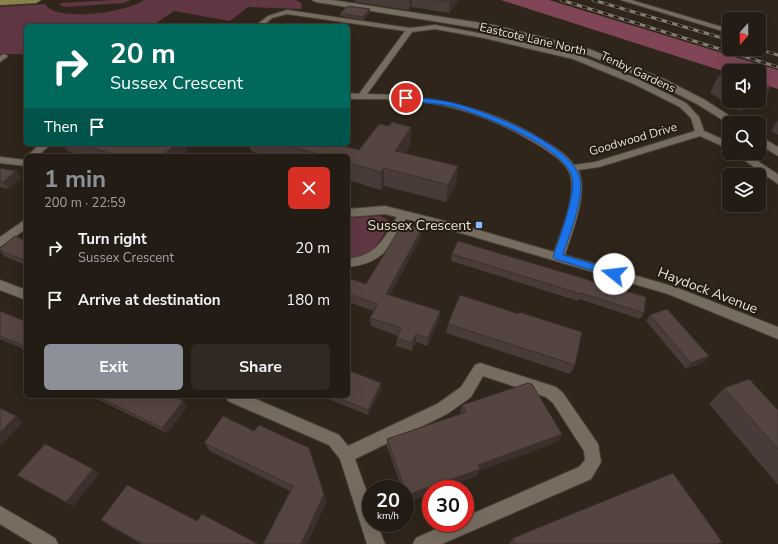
<!DOCTYPE html>
<html lang="en">
<head>
<meta charset="utf-8">
<style>
  body { margin:0; font-family:"Nunito Sans",sans-serif; background:#2f2922; color:#f1f3f6; height:100vh; display:flex; flex-direction:column; font-size:15px; white-space:nowrap }
  * { box-sizing:border-box; margin:0 }
  p { font-size:13px; color:#a3a1a0 }
  .icon { flex:none; width:22px; height:22px; fill:none; stroke:currentColor; stroke-width:2; stroke-linecap:round; stroke-linejoin:round }
  .map { position:relative; flex:1; overflow:hidden }
  .panel { position:absolute; left:24px; top:154px; width:326px; height:244px; display:flex; flex-direction:column; background:#231c14; border-radius:6px; box-shadow:0 4px 16px #0002,0 0 0 1px #403a34 }
  .panel>* { flex:none }
  .hud { position:absolute; left:24px; top:24px; width:326px; height:122px; border-radius:6px; box-shadow:0 4px 16px #0002,0 0 0 1px #403a34; background:#00695c; color:#fff; overflow:hidden }
  .needle { width:26px; rotate:200deg }
  .buttons { position:absolute; left:722px; top:12px; display:grid; gap:8px }
  .buttons a { display:grid; place-items:center; width:44px; height:44px; border-radius:6px; background:#231c14; box-shadow:0 4px 16px #0002,0 0 0 1px #403a34; font-size:20px }
  .speed { position:absolute; left:362px; top:480px; display:flex; gap:8px; font-size:20px; font-weight:700; text-align:center }
  .speed>* { display:grid; place-content:center; width:52px; height:52px; border-radius:50%; background:#231c14; box-shadow:0 4px 16px #0002,0 0 0 1px #403a34; line-height:1 }
  .speed small { font-size:10px; font-weight:400 }
  .speed .limit { border:6px solid #d22; background:#fff; color:#111 }
  .pin { position:absolute; display:grid; place-items:center; width:34px; height:34px; color:#fff; margin:-17px; border:2px solid #fff; border-radius:50%; box-shadow:0 1px 4px #0007 }
  .me { position:absolute; width:44px; margin:-22px; rotate:286deg; stroke-linejoin:round; filter:drop-shadow(0 0 3px #0008) }
  .turn { display:flex; align-items:center; gap:14px; height:84px; padding:0 20px; font-size:18px }
  .turn .icon { width:52px; height:52px; stroke-width:2.5 }
  .turn b { display:block; font-size:28px; line-height:34px }
  .then { display:flex; align-items:center; height:38px; padding:0 20px; background:#0003; gap:8px; font-size:15px }
  .round { display:grid; place-items:center; flex:none; width:42px; height:42px; border-radius:6px; background:#2f2922 }
  .overview { display:flex; align-items:center; justify-content:space-between; height:68px; padding:0 20px }
  h1 { font-size:24px; font-weight:700; line-height:30px; color:#8c9099 }
  .cta { display:flex; gap:8px; margin-top:auto; padding:8px 20px }
  .cta a { flex:1; height:46px; border-radius:6px; background:#8c9099; color:#fff; font-size:16px; font-weight:700; line-height:46px; text-align:center }
  .cta a+a { background:#2f2922; color:#f1f3f6 }
  ul { padding:0; list-style:none }
  li { display:flex; align-items:center; gap:12px; height:52px; padding:0 20px }
  li div { flex:1 }
  li b { display:block; font-size:15px }
  li em { font-style:normal }
  .map>svg:first-child { display:block }
</style>
</head>
<body>
<div class="map">
<svg width="778" height="544" viewBox="0 0 778 544">
  <rect width="100%" height="100%" fill="#2f251a"/>
  <!-- green -->
  <path fill="#623744" d="M115,0H131L124,3L65,7L60,5V3Z
    M144,0H296L301,3L302,9L248,7L230,21L174,11L152,26H26V54H0V7L45,4C56,23 129,12 144,0Z
    M380,216L388,220L389,226C376,246 373,256 348,259V218Z"/>
  <!-- forest -->
  <path fill="#804657" d="M501,0H549L778,70V89L759,83V71H729V73Z"/>
  <g fill="none" stroke-linecap="round" stroke-linejoin="round">
    <defs>
      <path id="minor" d="M621,0H631L729,29V33Z
        M287,10L410,28L435,25L484,34L578,55L640,80L686,103L699,117L704,131L729,142V149L700,136L599,167L578,170C589,192 572,232 565,255L675,287L778,327V339L668,294L461,233L406,219C390,248 383,263 348,267V259C377,255 383,240 397,217L385,214L348,217V209L385,206L461,225L554,252C561,232 575,199 571,178C568,163 552,154 540,146C503,123 464,107 421,102C397,98 372,99 348,99V93L359,94L405,31L287,14L272,18L263,26H255L268,16ZM435,29L484,38L573,59L634,84L680,107L691,118L695,131L595,162L574,165C565,153 553,146 541,139C488,106 429,95 367,94L412,32Z
        M759,37L764,38V42H759Z
        M4,54L8,56L0,62V56Z
        M40,144H51L38,156H27Z
        M734,153H745L776,173L778,175V184Z
        M0,157L26,160V166L0,163Z
        M26,219V229L0,247V237Z
        M0,280L26,290V300L0,290Z
        M480,363L556,387L563,393L598,444L601,462L591,479L442,544H413L416,538L450,523H465V517L579,467L585,460L584,451L553,403L546,397L483,376L471,397L447,414L355,459L371,504V523H377L385,544H367L340,459L329,445L228,401L226,396H249L339,435L348,446L437,404L461,387L475,365Z
        M0,506L55,538L58,544H33L0,524Z"/>
      <path id="tertiary" d="M312,0H332L494,25L589,49L664,79L705,100L741,123L729,124L697,104L656,83L583,53L494,31L316,2Z
        M759,136L778,147V156L759,144Z"/>
      <path id="primary" d="M0,0H41L36,3L0,5Z"/>
    </defs>
    <!-- minor casing -->
    <use href="#minor" stroke="#494138" stroke-width="2"/>
    <!-- tertiary casing -->
    <use href="#tertiary" stroke="#494138" stroke-width="2"/>
    <!-- primary casing -->
    <use href="#primary" stroke="#494138" stroke-width="2"/>
    <!-- minor -->
    <use href="#minor" fill="#776c60" fill-rule="evenodd"/>
    <!-- tertiary -->
    <use href="#tertiary" fill="#776c60" fill-rule="evenodd"/>
    <!-- primary -->
    <use href="#primary" fill="#89824c" fill-rule="evenodd"/>
    <defs>
      <path id="rail" d="M561,0L778,67
        M593,0L729,40
        M758,49L778,55"/>
    </defs>
    <!-- rail casing -->
    <use href="#rail" stroke="#857c73" stroke-width="3"/>
    <!-- rail -->
    <use href="#rail" stroke="#251c11" stroke-width="2" stroke-dasharray="5.5" stroke-linecap="butt"/>
  </g>
  <!-- wall -->
  <path fill="#493b37" d="M355,0H459L449,13L412,7L409,10L355,2Z
    M370,12L364,20L340,16V13Z
    M729,73V101H759V76L762,78L760,81L771,88L761,105L739,111L710,93L718,76Z
    M778,120V135L771,131Z
    M389,126L411,127V144L405,153L458,166L456,184L446,202L384,186L381,190L348,180V156H267L251,151L249,144H335L359,150Z
    M61,144H185L188,154L186,156H85L67,151L65,148L63,147Z
    M0,168L16,171L21,178L8,189L0,187Z
    M421,237L390,295L440,311L439,320L427,346L416,342L412,351L396,346L397,338L398,336L371,326L370,318L374,311L348,302V278L366,284Z
    M26,241V265L4,256L0,251V248Z
    M458,241L644,313L640,319L579,299L578,301L451,261L452,254Z
    M0,311L26,322V350L0,339Z
    M650,315L709,356L704,362L686,369L646,321Z
    M448,324L575,365L570,374L446,333Z
    M381,383V389L368,415L321,396H348Z
    M724,388L778,410V485L709,404Z
    M94,396H172L183,401L187,407L167,433L97,399Z
    M462,405L562,434L557,442L479,471L477,476L431,489V493L407,502L405,498V489H402L387,447V439L461,414L460,413Z
    M204,443L324,494L326,502L307,544H263L290,491L210,451Z
    M99,474L73,506L25,480L17,475Z
    M101,520L197,521L258,544H141L111,527Z
    M513,538L719,544H509Z"/>
  <!-- shaded-wall -->
  <path fill="#3c302d" d="M409,0H412V7L409,10Z
    M452,0H459L449,13L450,2Z
    M370,9V12L364,20L363,17Z
    M771,88L761,105L739,111L745,101H759V91Z
    M411,127V144L395,168V151Z
    M176,144H185L188,154L186,156H162Z
    M458,166L456,184L446,202L448,185Z
    M384,168V186L381,190V172Z
    M16,171L21,178L8,189L3,182Z
    M422,229L421,237L386,302V294Z
    M440,311L439,320L427,346L428,338Z
    M416,334V342L412,351V343Z
    M709,356L704,362L686,369L691,363Z
    M381,383V389L368,415V410Z
    M183,401L187,407L167,433L162,428Z
    M16,416L23,422L1,445H0V433Z
    M562,434L557,442L479,471L477,476L442,489H431V493L407,502V495L478,465Z
    M93,469L99,474L73,506L66,502Z
    M324,494L326,502L307,544H301Z"/>
  <!-- building -->
  <path fill="#554540" stroke="#3c302d" d="M436,0H452L450,2Z
    M348,6L370,9L363,17L340,13Z
    M746,69L750,71H737Z
    M729,73V83L718,76Z
    M759,81L771,88L759,91Z
    M392,122L411,127L395,151L458,166L448,185L384,168L381,172L348,163V156H325L283,144H335L359,150L379,124L389,126Z
    M89,144H176L162,156H119L86,146Z
    M0,168L16,171L3,182L0,181Z
    M403,223L422,229L386,294L440,311L428,338L416,334L412,343L397,338L401,328L370,318L378,304L348,294V278L366,284Z
    M15,236L26,241V261L0,250V248Z
    M458,241L646,297L644,313L581,293V294L452,254Z
    M460,295L519,314V312L582,332L575,365L448,324Z
    M667,309L709,356L691,363L650,315Z
    M0,311L26,322V347L0,336Z
    M348,370L381,383L368,410L334,396H348Z
    M749,379L778,410V449L724,388Z
    M528,383L532,384L562,434L478,465L480,469L407,495L387,439L466,412L462,405Z
    M97,396H172L183,401L162,428Z
    M0,408L16,416L0,433Z
    M223,416L254,431L259,425L309,448L324,494L301,544H263L293,486L204,443Z
    M45,444L93,469L66,502L17,475Z
    M673,473L722,542L718,544H516L513,538Z
    M127,485L197,521L202,514L258,544H143L101,520Z"/>
  <!-- route -->
  <path fill="#1a73e8" stroke="#114b97" d="M406,96C422,99 441,99 457,104C488,112 573,145 580,179C584,200 569,235 563,255L617,271V276L614,277L555,259L553,257C559,238 576,196 572,177C564,146 484,116 455,107C438,103 420,103 404,100L403,98Z"/>
  <!-- markers -->
  <rect fill="#8bbafc" stroke="#251c11" stroke-width="1.5" x="475" y="221" width="8" height="8" rx="2"/>
  <g text-anchor="middle" stroke-width="4" stroke-linejoin="round" paint-order="stroke">
    <!-- far-street labels -->
    <g font-size="12" fill="#e8e1da" stroke="#251c11">
      <text transform="translate(533 39) rotate(13)" y="4">Eastcote Lane North</text>
      <text transform="translate(638 72) rotate(25)" y="4">Tenby Gardens</text>
      <text transform="translate(633 139) rotate(-16)" y="4">Goodwood Drive</text>
    </g>
    <!-- poi labels -->
    <g font-size="14" fill="#e8e1da" stroke="#251c11" text-anchor="end">
      <text x="471" y="230">Sussex Crescent</text>
    </g>
    <!-- street labels -->
    <g font-size="14" fill="#e8e1da" stroke="#251c11">
      <text transform="translate(708 290) rotate(21)" y="5">Haydock Avenue</text>
    </g>
  </g>
</svg>
<div class="buttons">
<a><svg class="needle" viewBox="-14 -14 28 28"><path d="M0-13l5 13h-10z" fill="#e53935"/><path d="M0 13l5-13h-10z" fill="#a3a1a0"/></svg></a>
<a><svg class="icon" aria-label="sound" viewBox="0 0 24 24"><path d="M4 9h4l5-4v14l-5-4H4zM17 9q2 3 0 6"/></svg></a>
<a><svg class="icon" aria-label="search" viewBox="0 0 24 24"><circle cx="10" cy="10" r="6"/><path d="M15 15l6 6"/></svg></a>
<a><svg class="icon" aria-label="layers" viewBox="0 0 24 24"><path d="M12 4l9 5-9 5-9-5zM3 14l9 5 9-5"/></svg></a>
</div>
<div class="speed"><div>20<small>km/h</small></div><div class="limit">30</div></div>
<div class="pin" style="left:406px;top:98px;background:#d93025"><svg class="icon" aria-label="arrive" viewBox="0 0 24 24"><path d="M6 21V4h12l-3 4 3 4H6"/></svg></div>
<svg class="me" style="left:614px;top:274px" viewBox="-20 -20 40 40"><circle r="19" fill="#fff"/><path d="M0-13L10 11 0 6-10 11z" fill="#1a73e8"/></svg>
<div class="hud">
<div class="turn"><svg class="icon" aria-label="right" viewBox="0 0 24 24"><path d="M7 20v-9h11M14 6l5 5-5 5"/></svg><div><b>20 m</b>Sussex Crescent</div></div>
<div class="then">Then<svg class="icon" aria-label="arrive" viewBox="0 0 24 24"><path d="M6 21V4h12l-3 4 3 4H6"/></svg></div>
</div>
<section class="panel">
<div class="overview"><div><h1>1 min</h1><p>200 m · 22:59</p></div><a class="round" style="background:#d93025;color:#fff"><svg class="icon" aria-label="close" viewBox="0 0 24 24"><path d="M6 6l12 12M18 6L6 18"/></svg></a></div>
<ul>
<li><svg class="icon" aria-label="right" viewBox="0 0 24 24"><path d="M7 20v-9h11M14 6l5 5-5 5"/></svg><div><b>Turn right</b><p>Sussex Crescent</p></div><em>20 m</em></li>
<li><svg class="icon" aria-label="arrive" viewBox="0 0 24 24"><path d="M6 21V4h12l-3 4 3 4H6"/></svg><div><b>Arrive at destination</b></div><em>180 m</em></li>
</ul>
<div class="cta"><a>Exit</a><a>Share</a></div>
</section>
</div>
</body>
</html>
